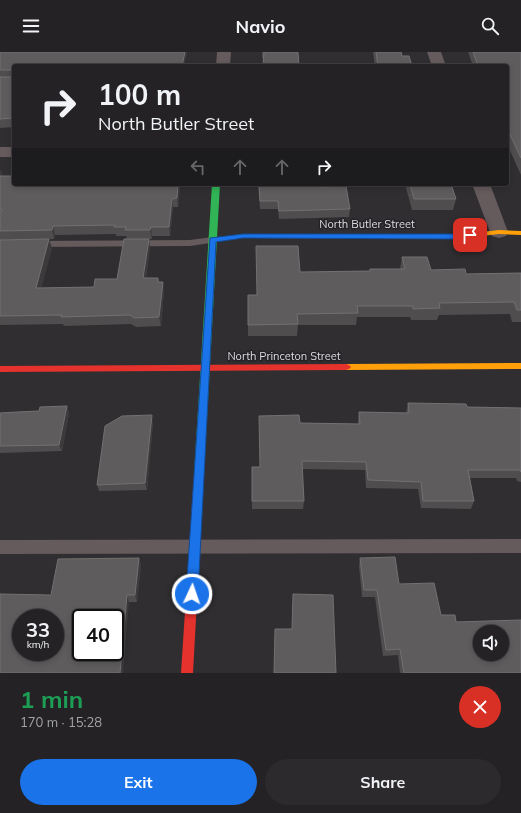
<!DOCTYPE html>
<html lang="en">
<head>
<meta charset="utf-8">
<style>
  body { margin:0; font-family:Mulish,sans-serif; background:#2c2a2d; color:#f1f3f6; height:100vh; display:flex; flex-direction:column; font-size:15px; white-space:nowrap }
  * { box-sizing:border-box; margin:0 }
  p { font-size:13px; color:#a3a4a7 }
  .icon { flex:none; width:22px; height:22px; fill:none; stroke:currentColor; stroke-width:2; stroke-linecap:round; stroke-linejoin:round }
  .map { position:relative; height:621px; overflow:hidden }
  .side { display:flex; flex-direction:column; background:#242225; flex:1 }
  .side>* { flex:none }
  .top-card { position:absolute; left:12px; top:12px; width:497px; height:122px; border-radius:4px; box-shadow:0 2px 6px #0003,0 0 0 1px #413f42; background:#242225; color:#f1f3f6; overflow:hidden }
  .fabs { position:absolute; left:473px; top:573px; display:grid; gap:8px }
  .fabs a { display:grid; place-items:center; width:36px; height:36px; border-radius:50%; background:#242225; box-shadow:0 2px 6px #0003,0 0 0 1px #413f42; font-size:20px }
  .speed { position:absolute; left:12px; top:557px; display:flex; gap:8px; font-size:20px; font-weight:700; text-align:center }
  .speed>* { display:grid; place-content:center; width:52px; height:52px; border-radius:50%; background:#242225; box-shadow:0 2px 6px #0003,0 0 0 1px #413f42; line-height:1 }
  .speed small { font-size:10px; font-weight:400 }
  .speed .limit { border:2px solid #111; border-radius:6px; background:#fff; color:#111 }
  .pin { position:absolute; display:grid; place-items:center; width:34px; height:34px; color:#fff; margin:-17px; border-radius:8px; box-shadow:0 2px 6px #0006 }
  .me { position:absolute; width:44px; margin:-22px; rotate:3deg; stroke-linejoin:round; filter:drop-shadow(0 0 3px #0008) }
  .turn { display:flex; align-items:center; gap:14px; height:84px; padding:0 20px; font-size:18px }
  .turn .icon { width:52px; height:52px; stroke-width:2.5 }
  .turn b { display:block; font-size:28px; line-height:34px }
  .lanes { display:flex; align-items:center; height:38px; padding:0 20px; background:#0003; justify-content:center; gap:20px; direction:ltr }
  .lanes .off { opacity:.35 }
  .round { display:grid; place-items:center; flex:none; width:42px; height:42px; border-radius:21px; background:#2c2a2d }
  .head { display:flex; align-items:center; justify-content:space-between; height:68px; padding:0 20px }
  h1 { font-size:24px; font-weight:700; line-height:30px; color:#1e9e55 }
  .button { display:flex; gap:8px; margin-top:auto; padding:8px 20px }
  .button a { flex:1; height:46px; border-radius:24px; background:#1a73e8; color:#fff; font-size:16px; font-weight:700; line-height:46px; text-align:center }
  .button a+a { background:#2c2a2d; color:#f1f3f6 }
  header { display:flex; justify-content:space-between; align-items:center; height:52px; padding:0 20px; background:#242225; font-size:18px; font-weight:700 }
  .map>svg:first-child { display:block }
</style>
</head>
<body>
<header><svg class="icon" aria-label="menu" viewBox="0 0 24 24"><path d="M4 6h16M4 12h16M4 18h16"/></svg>Navio<svg class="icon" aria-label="search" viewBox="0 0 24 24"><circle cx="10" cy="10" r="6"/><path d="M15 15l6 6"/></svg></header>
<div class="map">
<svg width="521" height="621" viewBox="0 0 521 621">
  <rect width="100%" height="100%" fill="#302e31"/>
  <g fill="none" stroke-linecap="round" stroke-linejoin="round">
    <!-- lane -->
    <path fill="#655a5c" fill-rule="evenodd" d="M213,185L218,188L217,190L190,194L34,195L29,192L34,189L190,188Z
      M521,487V501L0,502V488Z"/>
    <!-- street -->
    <path fill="#655a5c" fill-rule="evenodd" d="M217,0H231L230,14H216Z
      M427,0H441L446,14H432Z
      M0,95H14V105H0Z
      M472,132H490L508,180L506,184L499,186L492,184L490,180Z"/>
    <!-- fast -->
    <path fill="#30b455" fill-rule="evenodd" d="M212,132H220L204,421L203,424L199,425L195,424L194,421Z"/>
    <!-- slow -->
    <path fill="#ff9f0a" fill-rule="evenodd" d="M499,178L521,179V183L499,182L455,187H383L379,185L383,183H455Z
      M521,311V317L346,318L343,317L341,315L343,313L346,312Z"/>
    <!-- jam -->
    <path fill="#e5322d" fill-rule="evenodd" d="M243,182L383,183L387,185L383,187L243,186L213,190L209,188L213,186Z
      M346,312L349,313L351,315L349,317L346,318L0,320V314Z
      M199,417L203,418L204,421L193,621H181L194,421L195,418Z"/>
  </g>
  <!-- wall -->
  <path fill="#504d4f" d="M0,0H187L184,14H14V75L0,76Z
    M262,0H298L264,6H262Z
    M373,0H401L402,4L412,14H375Z
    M468,0H521V123L507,92V14H473Z
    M0,119H1L2,124L14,132H180L178,155H173L170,184H152V187H127L126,184H116V182L55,183L54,187L0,188Z
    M258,132L320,135L350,157L349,165L279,167L278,157H260Z
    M405,132H451L456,147L453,158H412Z
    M0,188L52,196L41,236L94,235L117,227L150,196L146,226H158L159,230L164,239L161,274L136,275L131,272L64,274L63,272L0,273Z
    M402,205L431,218L466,222L521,221V270H512L510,262L439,263L437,268H411L410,265H357L356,273H298L297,284H248V243H257L300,220L369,219L370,217H400Z
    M408,351L467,355L521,356V430L517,429L516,426H470L474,449L471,457L421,456L418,437L366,436L365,418L302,417L304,449L303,457H252V415H260L300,371L358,372V368L359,360L406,361Z
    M67,354L69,361L62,399L0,401V361L17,360L39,359Z
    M153,370L147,438L99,439L97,433Z
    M139,506L141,513L137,550H129L51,543Z
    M360,506L399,532L441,563L456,570L521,621H400L398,603L383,604L375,545H362L359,514Z"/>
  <!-- shaded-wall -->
  <path fill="#3d3a3c" d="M185,0H187L184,14H182Z
    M1,119L3,127L0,130V120Z
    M178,132H180L178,155L177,146Z
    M172,147L173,155L170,184L169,175Z
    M53,174L55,183L54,187L52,178Z
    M151,175L152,184V187L150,178Z
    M49,187L52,196L39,245L36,236Z
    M149,187L150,196L145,235L143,226Z
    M163,230L164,239L161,274L159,265Z
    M67,354L69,361L62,399L59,393Z
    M152,363L153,370L147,438L145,431Z
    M139,506L141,513L137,550L135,543Z
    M127,543L129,550L123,621H120Z"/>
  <!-- building -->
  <path fill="#5f5c5e" stroke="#737072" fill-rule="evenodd" d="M0,0H185L182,14H14V66L0,67V25H12L13,23L12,18H0Z
    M264,0H298L299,14H263Z
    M376,0H401L402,4H409L412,14H378Z
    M473,0H521V106L507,76V14H478Z
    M0,124H14V132H178L177,146L172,147L169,175H151L150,178H125L126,175H114L115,173L53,174L52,178L0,179V162L2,158H0Z
    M259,132H320V135L346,134L350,157L279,159L278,149H260Z
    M410,132H451L456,147H414Z
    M49,187L36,236L94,235L95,227H117L124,187H149L143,226H158V230H163L159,265L134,266L130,263L61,265L62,263L0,264V188Z
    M256,194H298L300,220L370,219V217H405L402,205H427L431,218L465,217L466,222L521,221V258H517L514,250L439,251L440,256L413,257V254H357L358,261L297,262L298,272L248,273V243H257Z
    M408,351L466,352L467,355L521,356V420L520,418H468L474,449H423L421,430L368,428L366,410L302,409L304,449H252V415H260L259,364L299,363L300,371L360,372L359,360L409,361Z
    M67,354L59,393L0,394V361L17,360L39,359L40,355Z
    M152,363L145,431L97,433L105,374L122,364Z
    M395,505L399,532L434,531L441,563H455L456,570L521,568V621H404L400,597L386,598L377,538H364L360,506ZM480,580H502V602H480Z
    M139,506L135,543H127L120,621H0V542L51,543L58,507ZM21,566H55V600H21ZM81,566H115V600H81Z
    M293,542L333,543L336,621H274L275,577H292Z"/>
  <!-- route -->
  <path fill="#1a73e8" stroke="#114b97" d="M470,181L472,182V185L455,187L243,186L216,190L198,542L196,545L192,547L188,545L186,542L210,186L243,182H455Z"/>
  <g text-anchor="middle" stroke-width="3" stroke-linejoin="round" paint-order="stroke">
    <!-- street labels -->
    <g font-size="11" fill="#dedcdf" stroke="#262328">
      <text x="367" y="176">North Butler Street</text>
      <text x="284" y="308">North Princeton Street</text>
    </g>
  </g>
</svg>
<div class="fabs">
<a><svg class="icon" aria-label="sound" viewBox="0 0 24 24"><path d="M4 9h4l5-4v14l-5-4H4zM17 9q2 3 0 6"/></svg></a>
</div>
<div class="speed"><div>33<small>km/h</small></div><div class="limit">40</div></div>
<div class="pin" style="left:470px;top:183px;background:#d93025"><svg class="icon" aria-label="arrive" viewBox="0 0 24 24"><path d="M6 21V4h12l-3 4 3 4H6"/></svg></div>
<svg class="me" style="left:192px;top:542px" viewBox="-20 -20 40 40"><circle r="17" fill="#1a73e8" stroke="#fff" stroke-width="3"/><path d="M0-11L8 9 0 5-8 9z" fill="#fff"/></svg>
<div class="top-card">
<div class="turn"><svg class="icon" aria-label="right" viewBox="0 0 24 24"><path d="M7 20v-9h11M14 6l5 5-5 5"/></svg><div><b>100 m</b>North Butler Street</div></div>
<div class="lanes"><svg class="icon off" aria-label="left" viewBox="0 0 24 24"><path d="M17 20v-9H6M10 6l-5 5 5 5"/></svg><svg class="icon off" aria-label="ahead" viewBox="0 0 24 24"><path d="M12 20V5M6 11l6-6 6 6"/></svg><svg class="icon off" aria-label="ahead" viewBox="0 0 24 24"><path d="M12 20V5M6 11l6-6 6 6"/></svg><svg class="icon" aria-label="right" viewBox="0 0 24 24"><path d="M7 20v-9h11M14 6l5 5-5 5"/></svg></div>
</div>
</div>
<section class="side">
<div class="head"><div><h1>1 min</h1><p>170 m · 15:28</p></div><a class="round" style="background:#d93025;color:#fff"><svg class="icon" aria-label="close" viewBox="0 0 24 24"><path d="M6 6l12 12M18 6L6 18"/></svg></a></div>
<div class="button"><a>Exit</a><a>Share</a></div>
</section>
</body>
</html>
